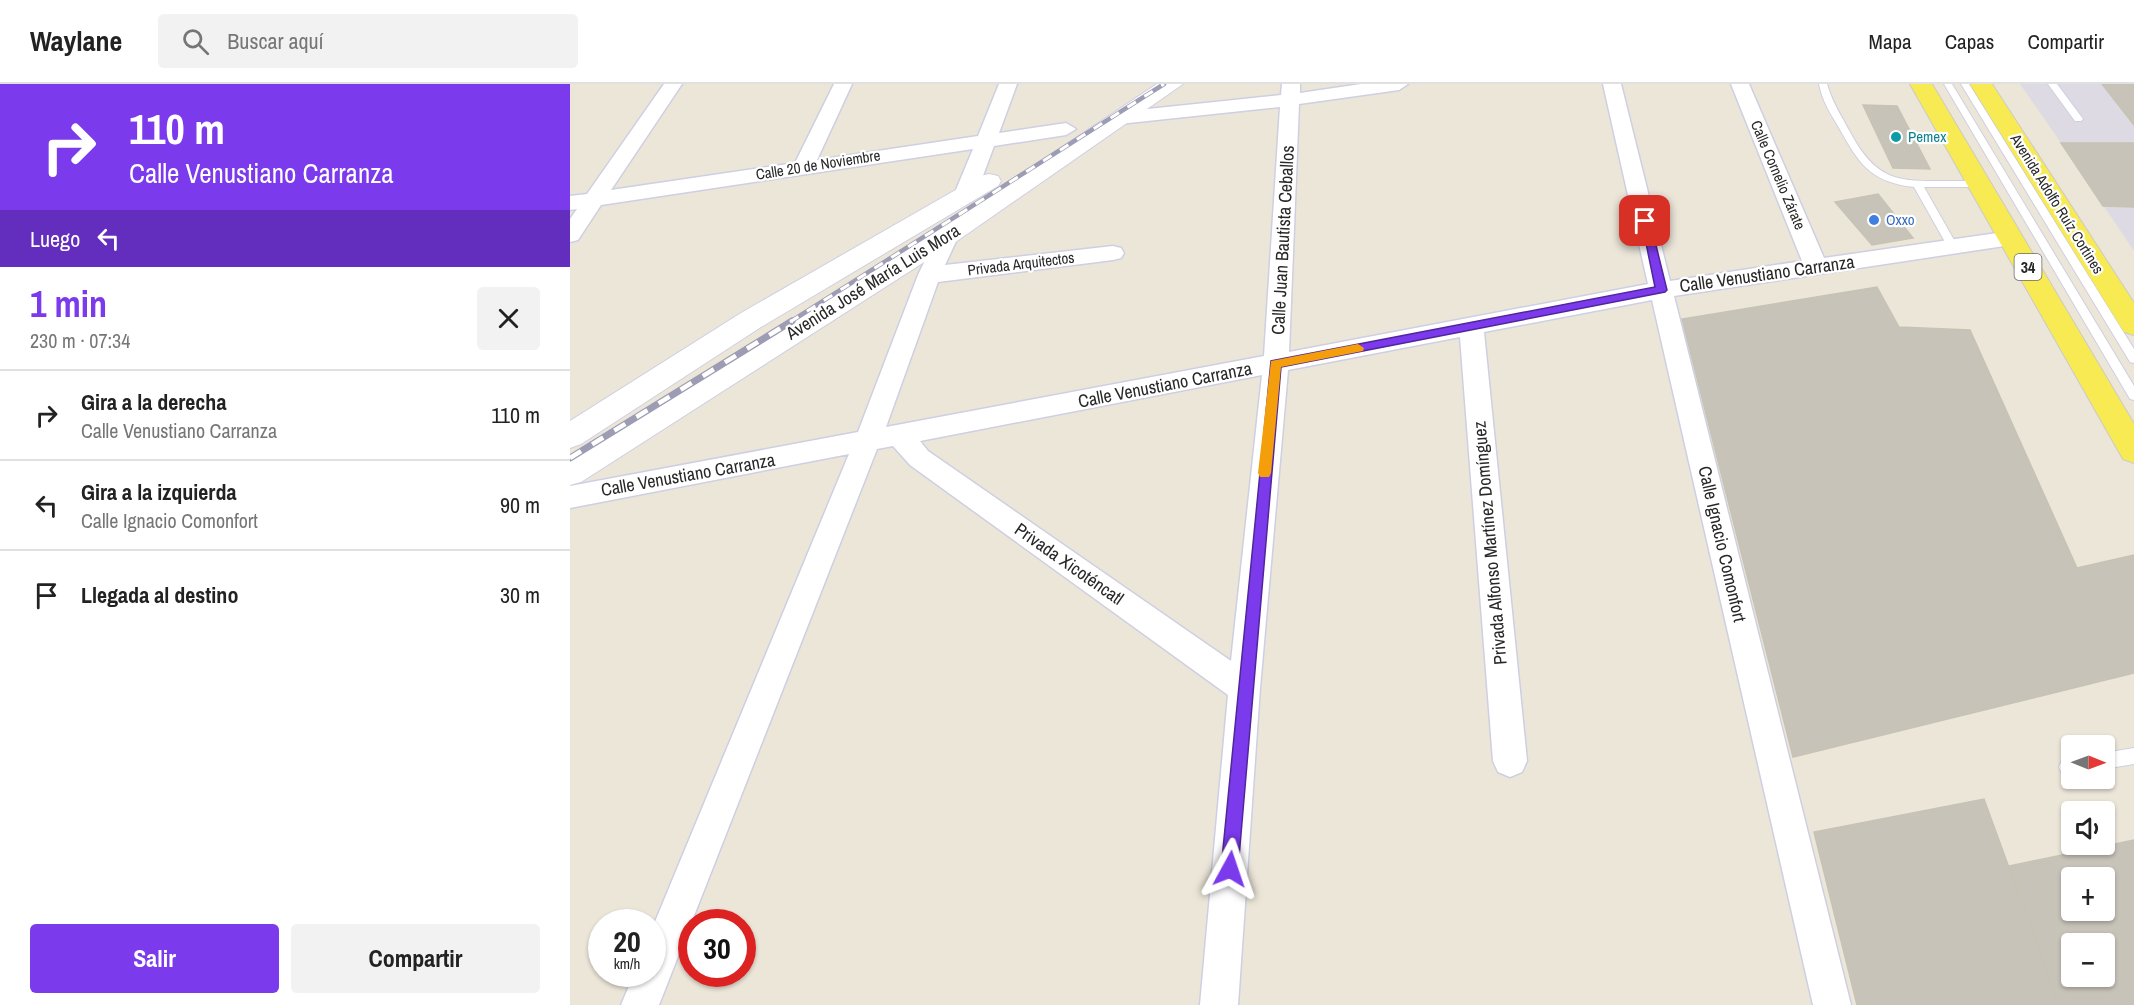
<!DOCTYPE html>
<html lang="es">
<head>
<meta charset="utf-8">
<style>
  body { margin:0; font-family:"Archivo Narrow",sans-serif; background:#f2f2f2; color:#222; height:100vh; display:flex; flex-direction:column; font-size:22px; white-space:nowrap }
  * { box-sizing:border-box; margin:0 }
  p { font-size:20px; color:#767676 }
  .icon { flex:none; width:33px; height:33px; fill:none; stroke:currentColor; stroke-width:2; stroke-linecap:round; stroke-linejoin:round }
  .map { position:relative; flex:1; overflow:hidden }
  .panel { display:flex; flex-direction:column; background:#fff; width:570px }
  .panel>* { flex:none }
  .hud { background:#7c3aed; color:#fff; overflow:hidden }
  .needle { width:39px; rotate:91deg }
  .buttons { position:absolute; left:1491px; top:651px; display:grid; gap:12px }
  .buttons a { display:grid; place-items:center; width:54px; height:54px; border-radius:6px; background:#fff; box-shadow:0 2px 4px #0004; font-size:30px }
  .speed { position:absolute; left:18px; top:825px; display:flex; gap:12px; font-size:30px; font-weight:700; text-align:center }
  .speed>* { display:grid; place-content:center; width:78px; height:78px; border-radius:50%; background:#fff; box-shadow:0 2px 4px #0004; line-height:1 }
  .speed small { font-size:15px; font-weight:400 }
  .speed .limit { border:9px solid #d22; background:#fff; color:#111 }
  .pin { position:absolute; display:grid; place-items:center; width:51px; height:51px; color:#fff; margin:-26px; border-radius:12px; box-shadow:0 3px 9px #0006 }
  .me { position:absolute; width:66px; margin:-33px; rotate:5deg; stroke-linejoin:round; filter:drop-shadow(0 0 4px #0008) }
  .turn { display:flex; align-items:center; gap:21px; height:126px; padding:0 30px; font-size:27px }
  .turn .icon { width:78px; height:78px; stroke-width:2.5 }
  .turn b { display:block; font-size:42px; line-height:51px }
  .then { display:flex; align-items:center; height:57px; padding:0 30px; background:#0003; gap:12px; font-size:22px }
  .round { display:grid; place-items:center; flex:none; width:63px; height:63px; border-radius:6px; background:#f2f2f2 }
  .headline { display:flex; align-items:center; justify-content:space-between; height:102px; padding:0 30px }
  h1 { font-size:36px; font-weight:700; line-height:45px; color:#7c3aed }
  .primary-button { display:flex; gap:12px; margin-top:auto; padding:12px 30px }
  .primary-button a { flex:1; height:69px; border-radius:6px; background:#7c3aed; color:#fff; font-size:24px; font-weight:700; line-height:69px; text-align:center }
  .primary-button a+a { background:#f2f2f2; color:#222 }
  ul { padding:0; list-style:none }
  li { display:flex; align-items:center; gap:18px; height:90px; padding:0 30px; border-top:2px solid #e0e0e0 }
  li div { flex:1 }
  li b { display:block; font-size:22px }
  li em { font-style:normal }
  header { display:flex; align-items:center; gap:36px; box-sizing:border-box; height:84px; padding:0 30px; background:#fff; border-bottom:2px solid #e0e0e0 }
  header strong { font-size:28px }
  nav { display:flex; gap:33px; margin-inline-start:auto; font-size:21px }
  .search { width:420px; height:54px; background:#f2f2f2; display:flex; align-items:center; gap:15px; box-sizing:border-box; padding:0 21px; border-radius:6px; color:#767676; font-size:22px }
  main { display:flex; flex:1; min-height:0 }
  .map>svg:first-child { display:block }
</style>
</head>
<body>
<header>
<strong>Waylane</strong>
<div class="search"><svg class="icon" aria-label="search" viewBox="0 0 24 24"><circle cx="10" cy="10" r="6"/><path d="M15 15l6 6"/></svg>Buscar aquí</div>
<nav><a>Mapa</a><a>Capas</a><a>Compartir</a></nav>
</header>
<main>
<section class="panel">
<div class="hud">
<div class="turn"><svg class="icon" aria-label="right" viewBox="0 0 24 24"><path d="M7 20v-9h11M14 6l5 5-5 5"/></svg><div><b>110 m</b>Calle Venustiano Carranza</div></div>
<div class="then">Luego<svg class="icon" aria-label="left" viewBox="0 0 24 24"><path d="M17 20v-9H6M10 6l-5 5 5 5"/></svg></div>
</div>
<div class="headline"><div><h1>1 min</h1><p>230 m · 07:34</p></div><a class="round"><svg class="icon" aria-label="close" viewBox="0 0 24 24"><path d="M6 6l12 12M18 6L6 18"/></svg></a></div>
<ul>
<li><svg class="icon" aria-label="right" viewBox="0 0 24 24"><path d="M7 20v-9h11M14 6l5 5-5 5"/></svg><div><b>Gira a la derecha</b><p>Calle Venustiano Carranza</p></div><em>110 m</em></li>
<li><svg class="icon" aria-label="left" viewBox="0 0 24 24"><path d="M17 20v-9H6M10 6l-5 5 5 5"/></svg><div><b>Gira a la izquierda</b><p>Calle Ignacio Comonfort</p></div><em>90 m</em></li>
<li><svg class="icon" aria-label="arrive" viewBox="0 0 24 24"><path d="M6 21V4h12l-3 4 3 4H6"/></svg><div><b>Llegada al destino</b></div><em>30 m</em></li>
</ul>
<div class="primary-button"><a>Salir</a><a>Compartir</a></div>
</section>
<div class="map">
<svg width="1564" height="921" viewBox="0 0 1564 921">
  <rect width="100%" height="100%" fill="#ece6d9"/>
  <!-- industrial -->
  <path fill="#dedae3" d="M1450,0H1564V167L1491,59Z"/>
  <!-- building -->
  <path fill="#c7c3b9" stroke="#c7c3b3" stroke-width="1.5" fill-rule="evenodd" d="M1532,0H1564V41Z
    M1293,21L1327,22L1360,85L1323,84Z
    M1491,59H1564V123L1533,122Z
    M1308,110L1343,154L1302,161L1265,118Z
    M1307,203L1329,243L1400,246L1507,484L1564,471V589L1223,673L1112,235Z
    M1414,715L1489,921H1287L1244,748Z
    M1564,756V921H1489L1439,782ZM1502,794H1534V826H1502ZM1502,860H1534V892H1502Z"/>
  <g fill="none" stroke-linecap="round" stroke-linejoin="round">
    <defs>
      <path id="lane" d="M1249,0H1257C1262,18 1272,33 1281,50C1309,101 1332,97 1385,97C1394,97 1404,96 1412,98V102L1409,103H1354L1388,163L1387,165H1379L1344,103C1299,98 1288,78 1268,42C1260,29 1252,16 1249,0Z
        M1374,0H1382L1564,302V316L1560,315Z
        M1391,0H1399L1564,265V279L1560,278Z
        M1478,0H1487L1513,35L1511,37H1505Z
        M1564,664V680L1534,685V669Z
        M1502,674V690L1491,688L1489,683L1491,678Z"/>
      <path id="street" d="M94,0H112L41,106L225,79L264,0H282L247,76L408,52L429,0H447L429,49L496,39L506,45L496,51L424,62L405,113L401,118H387L383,113L403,65L31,121L8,156L0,158V135L7,125L0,126V112L17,110Z
        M712,0H730V9L791,0H838L829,6L729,20L719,268L1078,200L1033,0H1051L1100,197L1232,177L1161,0H1179L1254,174L1441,147L1449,149L1452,154L1449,159L1441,161L1104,212L1281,921H1243L1082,216L914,248L957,677L952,688L940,693L928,688L923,677L890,253L718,286L690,604L668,921H630L658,611L340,381L323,362L307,365L89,921H51L64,890H82V845L279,370L0,424V402L288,348L348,191L370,146H386L389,151L375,181L543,162L551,164L554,169L551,174L543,176L368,198L316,343L694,272L710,23L549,40L539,34L549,28L711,11ZM692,291L661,577L358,367L350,357Z"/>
      <path id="secondary" d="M587,0H613L387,157L11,398L0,401V373L369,145Z
        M419,90L428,92L431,97L428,102L191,243L11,360L0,364V337L171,229L410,92Z"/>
      <path id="primary" d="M1340,0H1362L1564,340V379L1553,375Z
        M1400,0H1422L1564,219V251L1554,248Z"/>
    </defs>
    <!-- lane casing -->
    <use href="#lane" stroke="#cecfe2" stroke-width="2"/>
    <!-- street casing -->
    <use href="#street" stroke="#cecfe2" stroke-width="3"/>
    <!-- secondary casing -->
    <use href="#secondary" stroke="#cecfe2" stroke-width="2"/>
    <!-- primary casing -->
    <use href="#primary" stroke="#cbcbcb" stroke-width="2"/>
    <!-- lane -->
    <use href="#lane" fill="#fff" fill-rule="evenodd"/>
    <!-- street -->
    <use href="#street" fill="#fff" fill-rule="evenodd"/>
    <!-- secondary -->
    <use href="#secondary" fill="#fff" fill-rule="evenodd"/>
    <!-- primary -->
    <use href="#primary" fill="#f7ea53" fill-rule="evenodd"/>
    <defs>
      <path id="rail-far1" d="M220,238L594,0"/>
      <path id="rail" d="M0,374L222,237"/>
    </defs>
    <!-- rail-far1 casing -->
    <use href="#rail-far1" stroke="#9c9cb4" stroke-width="4.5"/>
    <!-- rail casing -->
    <use href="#rail" stroke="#9c9cb4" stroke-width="7"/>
    <!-- rail-far1 -->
    <use href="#rail-far1" stroke="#fff" stroke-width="3" stroke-dasharray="10" stroke-linecap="butt"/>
    <!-- rail -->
    <use href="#rail" stroke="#fff" stroke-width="4.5" stroke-dasharray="13" stroke-linecap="butt"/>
  </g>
  <!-- route -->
  <path fill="#7c3aed" stroke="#51269a" stroke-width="1.5" d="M1071,135L1080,137L1097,206L1095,208L711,283L668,785L666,791L660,793L654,791L651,785L701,277L1085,203Z"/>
  <!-- slow -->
  <path fill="#f59e0b" d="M788,260L794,264L793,267L711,283L701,389L699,393H690L688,389L701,277Z"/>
  <!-- markers -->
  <circle fill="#0f9aa8" stroke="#fff" stroke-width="2" cx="1326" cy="53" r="6"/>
  <circle fill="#3f7fe0" stroke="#fff" stroke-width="2" cx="1304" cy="136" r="6"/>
  <g text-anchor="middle" stroke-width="4.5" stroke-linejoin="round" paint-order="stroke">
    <!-- far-culture labels -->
    <g font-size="15" fill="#0d838f" stroke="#fff" text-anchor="start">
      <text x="1338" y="58">Pemex</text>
    </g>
    <!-- far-street labels -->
    <g font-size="15" fill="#282828" stroke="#fff">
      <text transform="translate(248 81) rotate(-9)" y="5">Calle 20 de Noviembre</text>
      <text transform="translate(1208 91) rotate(67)" y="5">Calle Cornelio Zárate</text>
      <text transform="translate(1487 120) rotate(58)" y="5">Avenida Adolfo Ruíz Cortines</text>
      <text transform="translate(451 180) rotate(-7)" y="5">Privada Arquitectos</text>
    </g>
    <!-- far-shop labels -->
    <g font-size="15" fill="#366cbe" stroke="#fff" text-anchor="start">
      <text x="1316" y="141">Oxxo</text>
    </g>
    <!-- shield labels -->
    <rect fill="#fff" stroke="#686868" stroke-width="1.5" x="1444.5" y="170" width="27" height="26" rx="4.5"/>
    <g font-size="16" font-weight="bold" fill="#282828">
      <text x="1458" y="189">34</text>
    </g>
    <!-- street labels -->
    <g font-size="18" fill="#282828" stroke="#fff">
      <text transform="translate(713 156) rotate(-87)" y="6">Calle Juan Bautista Ceballos</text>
      <text transform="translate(1197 190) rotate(-8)" y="6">Calle Venustiano Carranza</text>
      <text transform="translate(303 198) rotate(-32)" y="6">Avenida José María Luis Mora</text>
      <text transform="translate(595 301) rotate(-11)" y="6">Calle Venustiano Carranza</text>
      <text transform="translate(118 391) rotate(-10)" y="6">Calle Venustiano Carranza</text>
      <text transform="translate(920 459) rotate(-95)" y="6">Privada Alfonso Martínez Domínguez</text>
      <text transform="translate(1152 460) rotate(77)" y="6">Calle Ignacio Comonfort</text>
      <text transform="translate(499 480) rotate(35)" y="6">Privada Xicoténcatl</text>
    </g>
  </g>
</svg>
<div class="buttons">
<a><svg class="needle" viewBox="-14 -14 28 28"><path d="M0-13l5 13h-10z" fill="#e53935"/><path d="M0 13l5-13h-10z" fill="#767676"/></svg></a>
<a><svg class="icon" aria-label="sound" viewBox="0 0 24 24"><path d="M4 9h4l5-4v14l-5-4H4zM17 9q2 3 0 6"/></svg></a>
<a>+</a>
<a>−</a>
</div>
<div class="speed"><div>20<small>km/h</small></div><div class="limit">30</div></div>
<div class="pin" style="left:1075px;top:137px;background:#d93025"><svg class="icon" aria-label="arrive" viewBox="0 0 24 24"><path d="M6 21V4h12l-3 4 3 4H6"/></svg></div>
<svg class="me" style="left:660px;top:785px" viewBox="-20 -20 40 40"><path d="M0-17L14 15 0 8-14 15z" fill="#7c3aed" stroke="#fff" stroke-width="4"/></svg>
</div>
</main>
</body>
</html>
